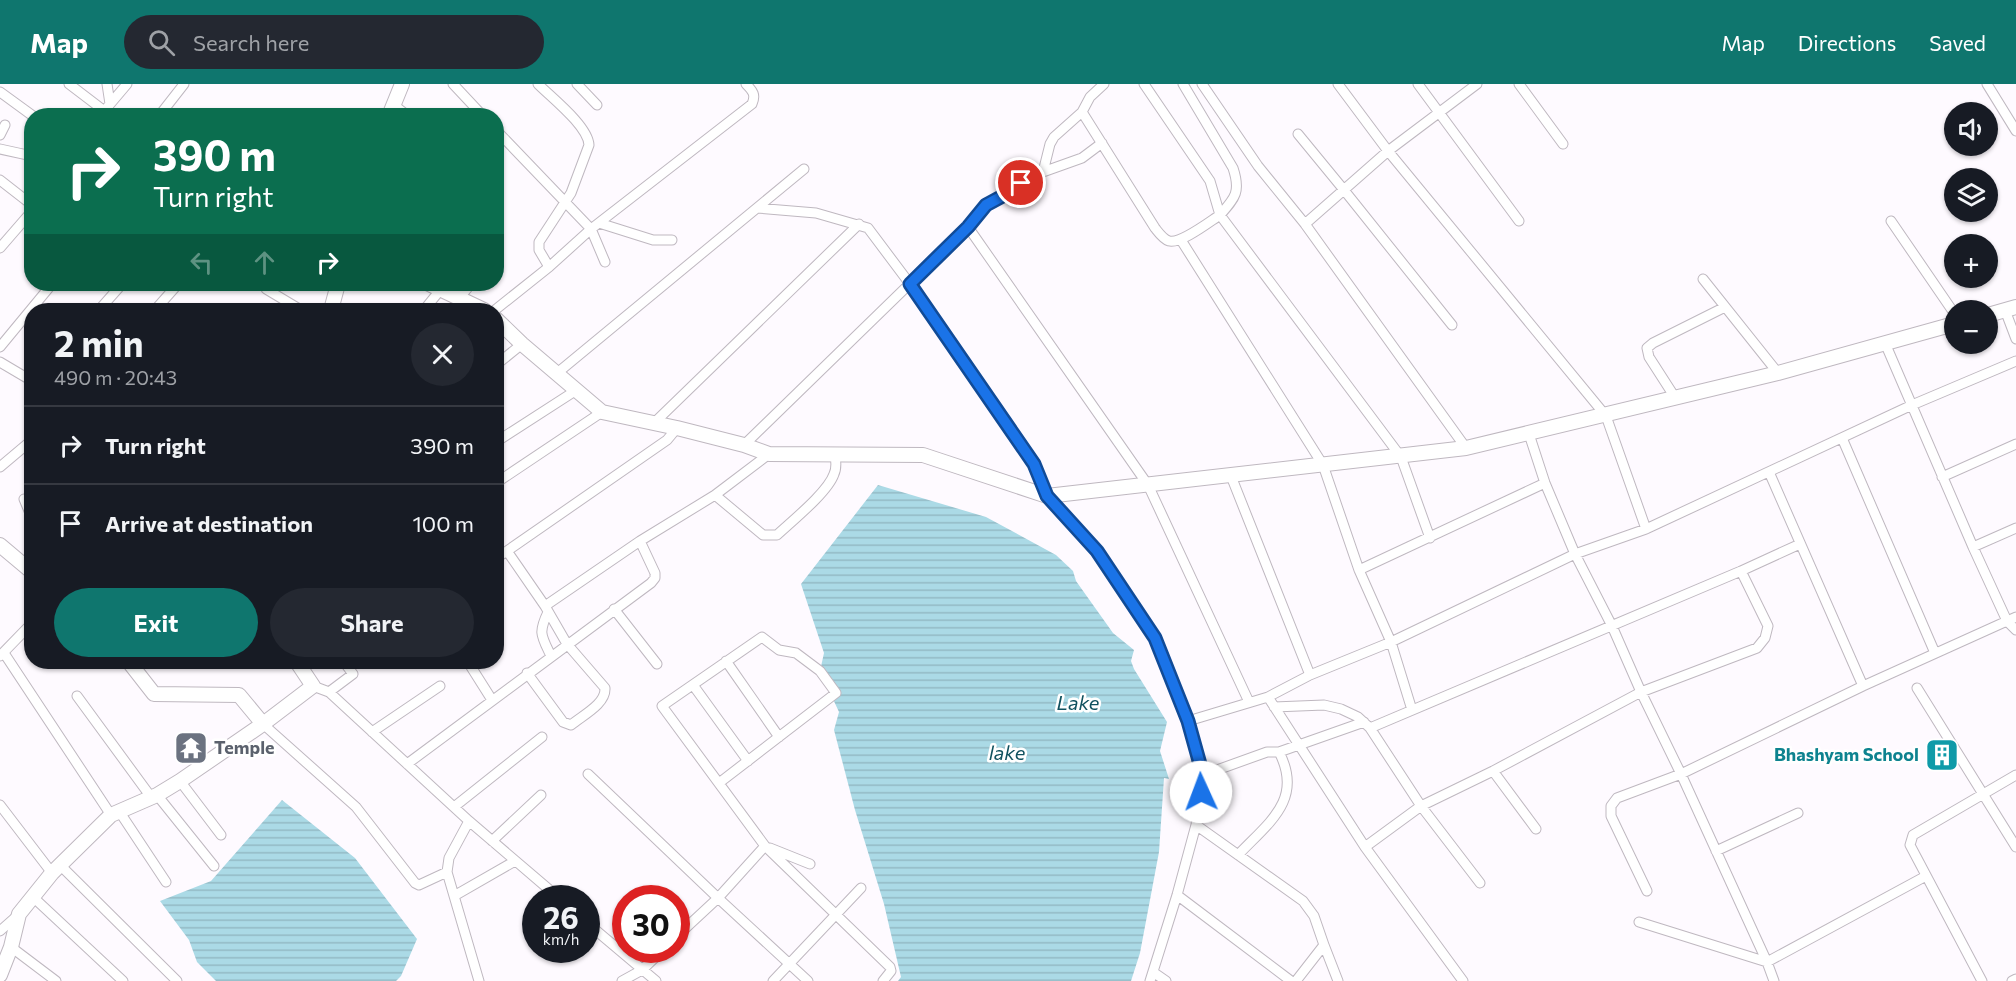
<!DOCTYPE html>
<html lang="en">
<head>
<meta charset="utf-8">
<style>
  body { margin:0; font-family:Commissioner,sans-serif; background:#242831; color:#f1f3f6; height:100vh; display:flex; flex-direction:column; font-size:22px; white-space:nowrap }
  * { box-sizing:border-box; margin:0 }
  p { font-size:20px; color:#9ea1a6 }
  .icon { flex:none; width:33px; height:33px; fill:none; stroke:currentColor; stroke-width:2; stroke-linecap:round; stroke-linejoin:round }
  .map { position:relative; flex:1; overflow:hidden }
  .panel { position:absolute; left:24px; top:219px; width:480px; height:366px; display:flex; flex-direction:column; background:#171b24; border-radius:24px; box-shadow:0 2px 4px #0004 }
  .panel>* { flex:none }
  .top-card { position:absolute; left:24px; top:24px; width:480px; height:183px; border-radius:24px; box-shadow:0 2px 4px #0004; background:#0b6e4f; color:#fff; overflow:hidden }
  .fabs { position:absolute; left:1944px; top:18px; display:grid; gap:12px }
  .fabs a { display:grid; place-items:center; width:54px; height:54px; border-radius:50%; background:#171b24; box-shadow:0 2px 4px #0004; font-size:30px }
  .speed { position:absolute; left:522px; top:801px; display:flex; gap:12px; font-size:30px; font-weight:700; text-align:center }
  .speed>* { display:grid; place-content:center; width:78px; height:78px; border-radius:50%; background:#171b24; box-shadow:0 2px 4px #0004; line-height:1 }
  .speed small { font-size:15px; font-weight:400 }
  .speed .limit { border:9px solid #d22; background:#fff; color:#111 }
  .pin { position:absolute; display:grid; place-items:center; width:51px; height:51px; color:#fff; margin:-26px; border:3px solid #fff; border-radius:50%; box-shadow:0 2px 6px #0007 }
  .me { position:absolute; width:66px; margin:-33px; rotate:358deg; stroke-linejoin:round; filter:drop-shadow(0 0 4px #0008) }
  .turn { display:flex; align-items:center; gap:21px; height:126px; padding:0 30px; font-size:27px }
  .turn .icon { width:78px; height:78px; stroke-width:2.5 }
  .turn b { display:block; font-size:42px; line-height:51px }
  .lanes { display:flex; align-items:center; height:57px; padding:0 30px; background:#0003; justify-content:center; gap:30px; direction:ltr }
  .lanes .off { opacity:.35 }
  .round { display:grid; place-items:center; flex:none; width:63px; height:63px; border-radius:32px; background:#242831 }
  .headline { display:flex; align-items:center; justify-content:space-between; height:102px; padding:0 30px }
  h1 { font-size:36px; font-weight:700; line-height:45px }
  .primary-button { display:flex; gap:12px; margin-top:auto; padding:12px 30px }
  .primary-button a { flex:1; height:69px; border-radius:36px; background:#0f766e; color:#fff; font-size:24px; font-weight:700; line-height:69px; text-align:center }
  .primary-button a+a { background:#242831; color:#f1f3f6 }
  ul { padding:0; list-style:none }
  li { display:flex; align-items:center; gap:18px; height:78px; padding:0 30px; border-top:2px solid #363941 }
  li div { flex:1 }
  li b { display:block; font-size:22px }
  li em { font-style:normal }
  header { display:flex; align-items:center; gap:36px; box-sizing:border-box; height:84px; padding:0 30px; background:#0f766e; color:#fff }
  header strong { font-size:28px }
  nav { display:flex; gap:33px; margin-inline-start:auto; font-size:21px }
  .search { width:420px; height:54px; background:#242831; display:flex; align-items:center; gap:15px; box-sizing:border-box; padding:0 21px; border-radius:33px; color:#9ea1a6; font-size:22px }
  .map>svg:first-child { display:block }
</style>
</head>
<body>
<header>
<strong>Map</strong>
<div class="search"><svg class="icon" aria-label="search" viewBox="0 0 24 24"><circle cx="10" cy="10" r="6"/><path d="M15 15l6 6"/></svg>Search here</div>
<nav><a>Map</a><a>Directions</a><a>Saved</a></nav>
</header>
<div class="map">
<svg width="2016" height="897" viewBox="0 0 2016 897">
  <defs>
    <pattern id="water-rules" width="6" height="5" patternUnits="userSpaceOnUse" patternTransform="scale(1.5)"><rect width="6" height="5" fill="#abdae6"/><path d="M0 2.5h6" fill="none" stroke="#93bac5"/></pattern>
  </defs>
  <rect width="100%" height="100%" fill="#fefaff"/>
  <!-- water -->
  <path fill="url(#water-rules)" d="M878,401L986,433L1056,471L1073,487L1076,497L1113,549L1134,566L1131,577L1134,585L1167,638L1160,667L1169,695L1164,694L1159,768L1140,869L1131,897H898L901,893L884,820L855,726L834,646L839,628L820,587L824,569L801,500Z
    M282,716L355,774L417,855L401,892L396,897H216L197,878L189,856L160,817L211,797Z"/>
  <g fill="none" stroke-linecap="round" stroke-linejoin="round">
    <defs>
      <path id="street" d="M69,0L111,32
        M107,0L110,20
        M453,0L483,32
        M538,0C552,14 588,42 589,61L571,109L539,158V166L549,183
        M577,0L597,21
        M1144,0L1210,97L1220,131C1235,114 1241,108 1233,84L1183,0
        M1202,0L1258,82L1305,140L1466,364
        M1338,0L1388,67L1606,332L1646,445
        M1418,0L1519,137
        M1519,0L1563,60
        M1987,0L2016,47
        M0,8L33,32
        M394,21L408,32
        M105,26L127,0
        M1082,28L1155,144C1159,149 1163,155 1169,157C1181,160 1209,138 1220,131L1401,373L1430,454
        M159,32L184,0
        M496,46L591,145L605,178
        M1298,50L1344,106L1452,241
        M0,51L5,41
        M0,65L32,72
        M1043,88L1050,60L1054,53L1082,28L1090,13L1104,0
        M0,96L32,121
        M757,124L816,129L868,144L910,200L1034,380L1047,412L1097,467L1155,553L1188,637L1203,691L1196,741L1177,811L1150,897
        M1891,137L1954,229
        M599,139L653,156H672
        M1305,140L1388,67L1477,0
        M968,143L986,121L1010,108L1026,94L1082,74L1102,59
        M1181,156L1323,381L1359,486L1391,558L1310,591
        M0,164L32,127
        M1703,195L1778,289
        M266,205L301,226
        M459,214L471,200
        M99,226L122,200
        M155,226L178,200
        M424,226L441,205
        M495,226L549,183L591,145L752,20C756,11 753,7 746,0
        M2005,226L2016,255
        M0,263L52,200
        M0,278L32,297
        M496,281L522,260
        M556,290L804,85
        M1676,315L1649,273L1647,264L1653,259L1725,223
        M653,340L859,140
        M677,344L667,356L507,467L545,522L640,457L715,411L769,370
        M1529,350L1545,399L1575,470L1612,542L1641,608L1681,690L1767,878L1774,897
        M1842,354L1935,569
        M496,358L575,307
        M744,361L968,143L1148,401L1249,618
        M0,383L32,356
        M1769,388L1863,602
        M1231,392L1310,591L1268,613L1365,763L1463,897
        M1942,393L2016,360
        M496,399L602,328
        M715,411L763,451H777C792,437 828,408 834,390C837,384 836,377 835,371
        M24,415L32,434
        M1973,463L2016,444
        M496,474L507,467
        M1359,486L1545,399
        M614,525L657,580
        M548,528C538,549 541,551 551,572
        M2016,533L2007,537L2016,546
        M4,569L111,731
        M0,572L32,539
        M726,577L779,653
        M468,578L492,616
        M527,589L563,638L571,641C583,631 606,620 605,604L567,560L545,522
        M693,601L748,677
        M313,602L329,608L469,737L559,814
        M1917,604L2016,763
        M329,608L353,590L344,578
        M77,612L151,713
        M1274,623L1324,621L1341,625L1358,633L1370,644L1421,722L1480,799
        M1412,626L1391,558L1575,470L1646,445L1912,321L2016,277
        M1188,637L1268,613
        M263,640L356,723L415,799L419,801L447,788
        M1370,644L1741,487L1800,460
        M372,648L440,602
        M1279,668L1364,638
        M407,680L651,499L655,494V489L640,457
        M1493,687L1536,745
        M588,690L718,814L676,853
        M1203,691L1267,668H1279C1304,716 1268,739 1238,771
        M180,697L221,751
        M719,699L836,609L820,587L796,569L779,566L762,553L662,622L765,762L890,883L891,887L883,897
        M157,711L214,782
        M0,721L52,789
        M454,723L542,653
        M119,727L166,798
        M469,737L449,774L447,788L479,897
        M1196,741L1303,817L1314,832L1324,861L1296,897
        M492,757L541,711
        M765,762L718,814L808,897
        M1365,763L1421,722L1493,687L1641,608L1757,564L1765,554L1768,542L1741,487
        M770,764L810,780
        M1716,767L1798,729
        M60,781L177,897
        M1647,807L1611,732V722L1617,714L1681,690L1863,602L2007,537L1973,463L1885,259
        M1177,811L1291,897
        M454,812L515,777
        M33,813L123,897
        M586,838L656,897
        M1639,838L1767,878L1926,792
        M0,847L18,831
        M1324,861L1338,897
        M11,863L56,897
        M1153,888L1166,897
        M622,897L642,886L663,866
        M773,897L861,804
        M1982,897L1910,761L1913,751L2016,691
        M2012,897L2016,895"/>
      <path id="secondary" d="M389,32L402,0
        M429,200L484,226
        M331,226L338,200
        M1988,231L2016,223
        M496,235L522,260L602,328L677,344L744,361L769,370L923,371L1047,412L1466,364L1778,289L1954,240
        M0,461L32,488
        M129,578L154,610L239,611L263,640
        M0,891L11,863L19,830L52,789L111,731L157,711L180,697L263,640L313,602L297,578"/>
    </defs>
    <!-- street casing -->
    <use href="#street" stroke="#bfb8c0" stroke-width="11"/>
    <!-- secondary casing -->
    <use href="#secondary" stroke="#bfb8c0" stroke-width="16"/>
    <!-- street -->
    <use href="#street" stroke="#fff" stroke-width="9"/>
    <!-- secondary -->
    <use href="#secondary" stroke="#fff" stroke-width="14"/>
  </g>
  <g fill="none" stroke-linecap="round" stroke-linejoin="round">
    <defs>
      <path id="route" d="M1021,99L1010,108L986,121L968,143L910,200L1034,380L1047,412L1097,467L1155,554L1188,637L1203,691L1201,708"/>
    </defs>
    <!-- route casing -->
    <use href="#route" stroke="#114b97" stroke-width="15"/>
    <!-- route -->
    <use href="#route" stroke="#1a73e8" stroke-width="10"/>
  </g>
  <!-- icons -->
  <defs>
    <symbol id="temple-square" viewBox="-11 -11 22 22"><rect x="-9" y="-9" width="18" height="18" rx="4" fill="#6b7280" stroke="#fff"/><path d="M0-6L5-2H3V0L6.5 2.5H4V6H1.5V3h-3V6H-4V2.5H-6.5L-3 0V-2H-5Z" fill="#fff"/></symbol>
    <symbol id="building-square" viewBox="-11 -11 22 22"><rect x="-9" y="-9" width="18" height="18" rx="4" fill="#0f9aa8" stroke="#fff"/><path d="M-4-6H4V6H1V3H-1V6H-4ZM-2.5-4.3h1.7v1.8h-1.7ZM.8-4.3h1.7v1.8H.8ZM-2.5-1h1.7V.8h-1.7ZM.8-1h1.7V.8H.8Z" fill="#fff"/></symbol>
  </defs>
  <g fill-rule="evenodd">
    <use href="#temple-square" x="172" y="645" width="38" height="38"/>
    <use href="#building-square" x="1923" y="652" width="38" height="38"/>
  </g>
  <g text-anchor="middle" stroke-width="5" stroke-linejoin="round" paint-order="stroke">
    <!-- worship labels -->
    <g font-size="18" font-weight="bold" fill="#5b616d" stroke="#fff" text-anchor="start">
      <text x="214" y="670">Temple</text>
    </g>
    <!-- culture labels -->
    <g font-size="18" font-weight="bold" fill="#0d838f" stroke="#fff" text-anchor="end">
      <text x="1919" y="677">Bhashyam School</text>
    </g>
    <!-- water labels -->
    <g font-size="20" font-style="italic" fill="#10515f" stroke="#fff">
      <text x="1078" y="626">Lake</text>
      <text x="1007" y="676">lake</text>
    </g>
  </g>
</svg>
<div class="fabs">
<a><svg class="icon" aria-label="sound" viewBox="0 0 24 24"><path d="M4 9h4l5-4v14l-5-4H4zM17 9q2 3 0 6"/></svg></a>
<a><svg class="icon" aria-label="layers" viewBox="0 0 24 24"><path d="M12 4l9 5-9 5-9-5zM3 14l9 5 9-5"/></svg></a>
<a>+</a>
<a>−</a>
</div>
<div class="speed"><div>26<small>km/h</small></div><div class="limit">30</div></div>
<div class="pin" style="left:1021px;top:99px;background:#d93025"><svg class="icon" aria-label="arrive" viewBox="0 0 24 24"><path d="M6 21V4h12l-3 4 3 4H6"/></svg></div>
<svg class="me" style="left:1201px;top:708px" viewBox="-20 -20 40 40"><circle r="19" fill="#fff"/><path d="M0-13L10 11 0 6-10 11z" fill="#1a73e8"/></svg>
<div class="top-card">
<div class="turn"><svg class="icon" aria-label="right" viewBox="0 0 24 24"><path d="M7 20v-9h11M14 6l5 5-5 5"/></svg><div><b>390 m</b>Turn right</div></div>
<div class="lanes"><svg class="icon off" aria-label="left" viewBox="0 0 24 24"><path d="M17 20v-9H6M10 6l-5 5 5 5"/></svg><svg class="icon off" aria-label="ahead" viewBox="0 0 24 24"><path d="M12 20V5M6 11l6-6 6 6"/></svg><svg class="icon" aria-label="right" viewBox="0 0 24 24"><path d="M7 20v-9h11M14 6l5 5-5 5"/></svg></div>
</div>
<section class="panel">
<div class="headline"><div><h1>2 min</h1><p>490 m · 20:43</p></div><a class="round"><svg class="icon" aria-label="close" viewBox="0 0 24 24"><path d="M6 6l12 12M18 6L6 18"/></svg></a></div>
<ul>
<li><svg class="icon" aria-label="right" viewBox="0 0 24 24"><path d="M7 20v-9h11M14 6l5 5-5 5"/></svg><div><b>Turn right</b></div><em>390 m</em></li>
<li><svg class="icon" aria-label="arrive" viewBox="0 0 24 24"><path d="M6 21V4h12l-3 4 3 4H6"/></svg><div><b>Arrive at destination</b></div><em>100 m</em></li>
</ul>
<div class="primary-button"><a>Exit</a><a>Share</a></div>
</section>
</div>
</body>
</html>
